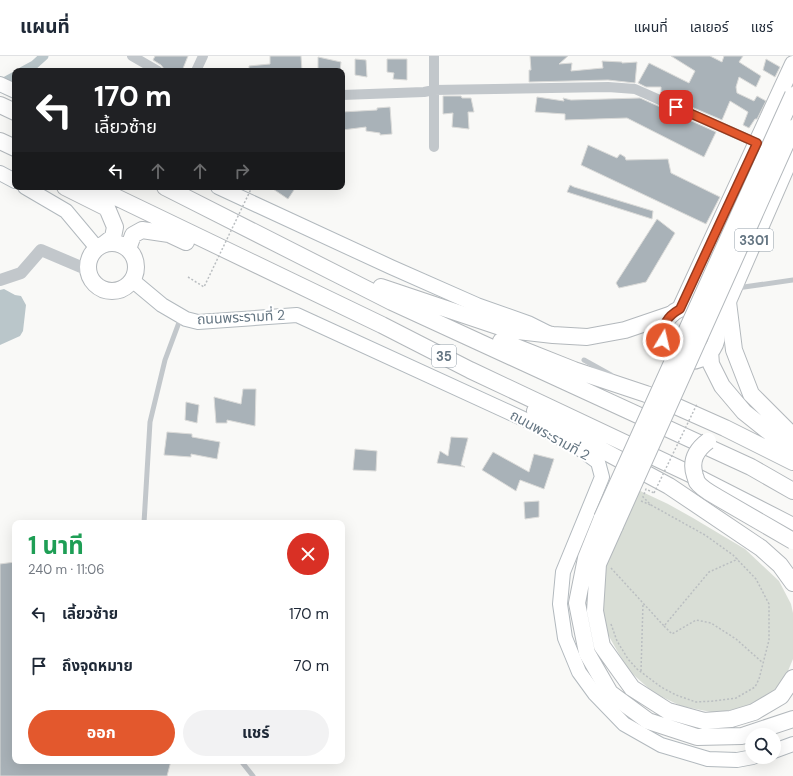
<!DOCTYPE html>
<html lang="th">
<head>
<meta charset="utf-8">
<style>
  body { margin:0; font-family:"DM Sans","Noto Sans Thai",sans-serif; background:#f2f2f3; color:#1f2937; height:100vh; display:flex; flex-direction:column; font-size:15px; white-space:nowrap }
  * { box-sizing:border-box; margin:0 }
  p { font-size:13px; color:#747a83 }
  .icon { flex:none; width:22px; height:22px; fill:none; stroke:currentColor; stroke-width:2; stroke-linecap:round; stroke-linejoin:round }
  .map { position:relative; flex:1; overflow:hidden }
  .drawer { position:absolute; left:12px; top:464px; width:333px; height:244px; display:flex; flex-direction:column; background:#fff; border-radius:8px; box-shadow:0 4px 16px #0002 }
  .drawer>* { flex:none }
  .guide { position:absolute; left:12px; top:12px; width:333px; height:122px; border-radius:8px; box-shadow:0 4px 16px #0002; background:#202124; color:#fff; overflow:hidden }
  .controls { position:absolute; left:745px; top:672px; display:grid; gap:8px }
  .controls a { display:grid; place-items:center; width:36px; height:36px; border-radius:50%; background:#fff; box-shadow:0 4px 16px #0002; font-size:20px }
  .pin { position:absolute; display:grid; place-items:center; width:34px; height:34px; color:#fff; margin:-17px; border-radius:8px; box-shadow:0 2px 6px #0006 }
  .me { position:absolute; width:44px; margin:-22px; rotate:9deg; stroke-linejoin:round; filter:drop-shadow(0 0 3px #0008) }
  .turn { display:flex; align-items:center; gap:14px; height:84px; padding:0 16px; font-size:18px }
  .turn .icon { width:52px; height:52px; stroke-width:2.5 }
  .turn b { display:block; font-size:28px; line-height:34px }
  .lanes { display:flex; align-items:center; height:38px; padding:0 16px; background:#0003; justify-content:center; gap:20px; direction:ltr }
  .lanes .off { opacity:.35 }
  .round { display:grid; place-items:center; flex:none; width:42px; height:42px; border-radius:21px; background:#f2f2f3 }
  .overview { display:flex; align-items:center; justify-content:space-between; height:68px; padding:0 16px }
  h1 { font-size:24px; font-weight:700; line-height:30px; color:#1e9e55 }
  .primary-button { display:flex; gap:8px; margin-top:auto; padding:8px 16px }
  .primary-button a { flex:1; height:46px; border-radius:24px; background:#e3582d; color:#fff; font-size:16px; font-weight:700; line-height:46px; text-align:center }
  .primary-button a+a { background:#f2f2f3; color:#1f2937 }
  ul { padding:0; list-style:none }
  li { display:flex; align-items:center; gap:12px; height:52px; padding:0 16px }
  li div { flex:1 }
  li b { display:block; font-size:15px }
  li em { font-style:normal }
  header { display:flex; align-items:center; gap:24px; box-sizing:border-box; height:56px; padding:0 20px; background:#fff; border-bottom:1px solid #e0e1e3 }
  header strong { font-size:19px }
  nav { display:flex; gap:22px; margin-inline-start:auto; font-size:14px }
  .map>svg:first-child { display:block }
</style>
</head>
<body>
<header>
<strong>แผนที่</strong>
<nav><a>แผนที่</a><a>เลเยอร์</a><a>แชร์</a></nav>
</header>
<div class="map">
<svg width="793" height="720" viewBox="0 0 793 720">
  <rect width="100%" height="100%" fill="#f9f9f7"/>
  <!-- green -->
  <path fill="#d9ded6" d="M636,433L668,448L693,462L745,493L779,525L791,548L793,557V603L785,622L771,638L751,650L716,657L681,650L654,637L628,614L606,575L602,559L601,519Z"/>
  <!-- water -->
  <path fill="#bac6ca" d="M4,233L15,239L21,240L26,249L23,275L20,280L0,289V234Z"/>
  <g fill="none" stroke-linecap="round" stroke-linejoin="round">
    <!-- canal -->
    <path stroke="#bac6ca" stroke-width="9" d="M23,15L34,9L44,0
      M0,28L15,20"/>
  </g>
  <!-- building -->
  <path fill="#a9b2b8" stroke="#dbdbd9" d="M155,0H188L182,15H168L164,13L161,9L153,4Z
    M270,0H301L302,15H249V10L270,8Z
    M530,0H568L559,8L572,7L571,15L603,12L602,5L622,6V7L637,6L635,27L608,24L529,26V14H531Z
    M671,0H710L722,6L724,0H743L739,6L761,20L756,31L739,21L736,31L737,37L754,45L757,40L766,45L757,63H755L749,72L743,69L748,56L730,45L722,64L661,38V31H646L638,27L649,7L689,27L695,15Z
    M318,1L341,6L340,15H318Z
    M355,3L366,4L367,21L355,19Z
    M387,3H407V24L393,23L394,17L387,16Z
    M766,3L780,11L775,21L763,14Z
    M443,40H461L462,42H471L474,56H468L469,73L452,71L453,57L443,58Z
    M537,41L564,45L563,42L571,44L640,42L716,76L704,101L627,62L565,64V58L535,56Z
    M390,51L392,78L380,79V77L366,75V71L342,74V56L377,54V52Z
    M588,89L617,102L620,98L625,101L626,104L668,103L671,117L720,141L706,168L581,109Z
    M570,129L574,131L653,155L652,163L567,136Z
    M270,131H296L288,143Z
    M657,163L675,177L646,226L619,232L616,227Z
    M243,333H256L255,370L227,364V367H216L214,341L241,348Z
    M186,346L199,349L197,367L185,364Z
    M167,376L192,378V381L220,386L217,403L191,398V401L164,399Z
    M451,381L468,382L461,409L465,411L437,407L440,395L448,400Z
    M355,393L377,395L376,415L353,414Z
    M493,396L529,416L534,398L554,403L544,433L520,424L516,435L482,414Z
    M539,445V461L525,463L524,446Z
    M15,506V705H171L167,720H0V508Z"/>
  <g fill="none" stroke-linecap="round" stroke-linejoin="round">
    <defs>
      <path id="secondary" d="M0,28L15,35
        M0,117L15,125
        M25,131L66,155L97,192
        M218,131L391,211L477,249L528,267L548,277
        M132,224L162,249L186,263L198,266L297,259L528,365L579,392L598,406L602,421L563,516L560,548L565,582L579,616L595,638L624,668L661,689L708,703L737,704L753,701
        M774,695L793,688"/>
      <path id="primary" d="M663 278a27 27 0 1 1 54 0a27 27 0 1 1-54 0Z
        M680,253L793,8
        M716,273L793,96"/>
      <path id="trunk" d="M0,49L15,56
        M0,85L15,92
        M65,131L107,152L115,171L113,181L104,188
        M95,131L382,269L470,314L703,424L793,470
        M165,131L392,246L751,411L793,435
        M88 211a24 24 0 1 1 48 0a24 24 0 1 1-48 0Z
        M128,193L133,179L142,174L169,178L186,186
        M381,231L509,274L553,279L587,281L625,274L672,258
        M728,246L734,294L751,338L793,380
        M501,285L574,314L646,338L671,348L725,372L793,406
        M710,295L711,308L722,330L744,356L793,395
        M535,355L589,387L669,430L761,492L780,509L793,527
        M602,462L586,502L577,547L587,597L610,637L648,665L697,681L742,680L793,663
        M615,470L598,508L595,555L602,590L632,632L668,655L704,665L731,663L754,656L781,640L793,622"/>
    </defs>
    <!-- secondary casing -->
    <use href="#secondary" stroke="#b2b9be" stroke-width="16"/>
    <!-- primary casing -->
    <use href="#primary" stroke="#b4b9bd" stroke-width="18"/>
    <!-- trunk casing -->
    <use href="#trunk" stroke="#b3b8bc" stroke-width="18"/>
    <!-- path -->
    <path stroke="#babec1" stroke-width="1.5" stroke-dasharray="2 2" stroke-linecap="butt" d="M641,445L651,449
      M611,512L664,570L709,516L738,503
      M611,568L617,585L628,603L637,613L661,631L676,639L696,646L714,645L736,642L755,631L759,623L769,584V548L756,523L733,499L705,479L651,449L643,441L646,433L654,437
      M664,570L672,578L696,564L711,567L736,583L763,607
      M641,615L643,547"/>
    <!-- service -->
    <path stroke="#c2c7cb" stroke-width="5" d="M737,232L793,224
      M584,304L611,319
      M144,467L150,366L165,304L181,261
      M241,705L253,720"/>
    <!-- minor -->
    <path stroke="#c2c7cb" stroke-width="10" d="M132,0L158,15
      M434,0V91
      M196,15L203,0
      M342,39L424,36L434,34L608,31L635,33L757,87"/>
    <!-- tertiary -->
    <path stroke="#c2c7cb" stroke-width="12" d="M0,224L21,217L41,194L88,214"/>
    <!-- secondary -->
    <use href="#secondary" stroke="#fff" stroke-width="14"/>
    <!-- primary -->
    <use href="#primary" stroke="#fff" stroke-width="16"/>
    <!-- trunk -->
    <use href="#trunk" stroke="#fff" stroke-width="16"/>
    <defs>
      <path id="trunk-bridge" d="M708,385C696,394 690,405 695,420C696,422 696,424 697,426C701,432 710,437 717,441L793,485
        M602,462L793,39
        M615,470L793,72"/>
    </defs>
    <!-- trunk-bridge casing -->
    <use href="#trunk-bridge" stroke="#b3b8bc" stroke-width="18" stroke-linecap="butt"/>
    <!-- path-bridge -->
    <path stroke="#babec1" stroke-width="1.5" stroke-dasharray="2 2" stroke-linecap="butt" d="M188,221L204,231L252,131
      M654,437L697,348"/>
    <!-- trunk-bridge -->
    <use href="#trunk-bridge" stroke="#fff" stroke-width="16"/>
  </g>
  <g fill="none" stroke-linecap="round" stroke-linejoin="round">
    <defs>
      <path id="route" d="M663,284C663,268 666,261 680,253L757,87L676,51"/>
    </defs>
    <!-- route casing -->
    <use href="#route" stroke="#94391d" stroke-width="10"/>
    <!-- route -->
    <use href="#route" stroke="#e3582d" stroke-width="7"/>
  </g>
  <g text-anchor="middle" stroke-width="4" stroke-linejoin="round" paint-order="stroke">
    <!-- shield labels -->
    <g fill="#fff" stroke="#929ea8" stroke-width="1">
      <rect x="735" y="173" width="38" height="22" rx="3"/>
      <rect x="432" y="289" width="24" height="22" rx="3"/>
    </g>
    <g font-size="13" font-weight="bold" fill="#647582">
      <text x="754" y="189">3301</text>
      <text x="444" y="305">35</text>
    </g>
    <!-- street labels -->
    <g font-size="14" fill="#647582" stroke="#fff">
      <text transform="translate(241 261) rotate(-3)" y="5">ถนนพระรามที่ 2</text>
      <text transform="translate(550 379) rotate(29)" y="5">ถนนพระรามที่ 2</text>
    </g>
  </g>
</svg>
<div class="controls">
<a><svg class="icon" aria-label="search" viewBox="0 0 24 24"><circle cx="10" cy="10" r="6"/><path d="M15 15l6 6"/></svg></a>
</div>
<div class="pin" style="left:676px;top:51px;background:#d93025"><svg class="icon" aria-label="arrive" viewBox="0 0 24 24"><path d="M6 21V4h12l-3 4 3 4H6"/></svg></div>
<svg class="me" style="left:663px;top:284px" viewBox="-20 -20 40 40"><circle r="17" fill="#e3582d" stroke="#fff" stroke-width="3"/><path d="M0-11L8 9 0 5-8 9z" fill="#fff"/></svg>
<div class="guide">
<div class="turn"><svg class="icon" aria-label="left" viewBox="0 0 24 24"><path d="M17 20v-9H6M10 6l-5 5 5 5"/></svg><div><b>170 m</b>เลี้ยวซ้าย</div></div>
<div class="lanes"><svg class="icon" aria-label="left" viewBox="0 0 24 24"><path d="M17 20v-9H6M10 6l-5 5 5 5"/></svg><svg class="icon off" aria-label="ahead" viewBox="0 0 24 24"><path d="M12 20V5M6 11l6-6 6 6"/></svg><svg class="icon off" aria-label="ahead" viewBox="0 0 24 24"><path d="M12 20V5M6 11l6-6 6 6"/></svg><svg class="icon off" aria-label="right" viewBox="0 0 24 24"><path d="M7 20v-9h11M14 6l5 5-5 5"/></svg></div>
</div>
<section class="drawer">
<div class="overview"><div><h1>1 นาที</h1><p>240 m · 11:06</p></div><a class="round" style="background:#d93025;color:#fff"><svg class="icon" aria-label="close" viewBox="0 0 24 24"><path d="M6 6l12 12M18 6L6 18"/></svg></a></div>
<ul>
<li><svg class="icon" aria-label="left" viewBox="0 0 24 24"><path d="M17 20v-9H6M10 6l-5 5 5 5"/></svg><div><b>เลี้ยวซ้าย</b></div><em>170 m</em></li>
<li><svg class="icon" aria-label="arrive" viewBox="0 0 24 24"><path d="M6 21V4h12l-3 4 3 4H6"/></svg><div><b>ถึงจุดหมาย</b></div><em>70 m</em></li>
</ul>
<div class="primary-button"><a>ออก</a><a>แชร์</a></div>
</section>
</div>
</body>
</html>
